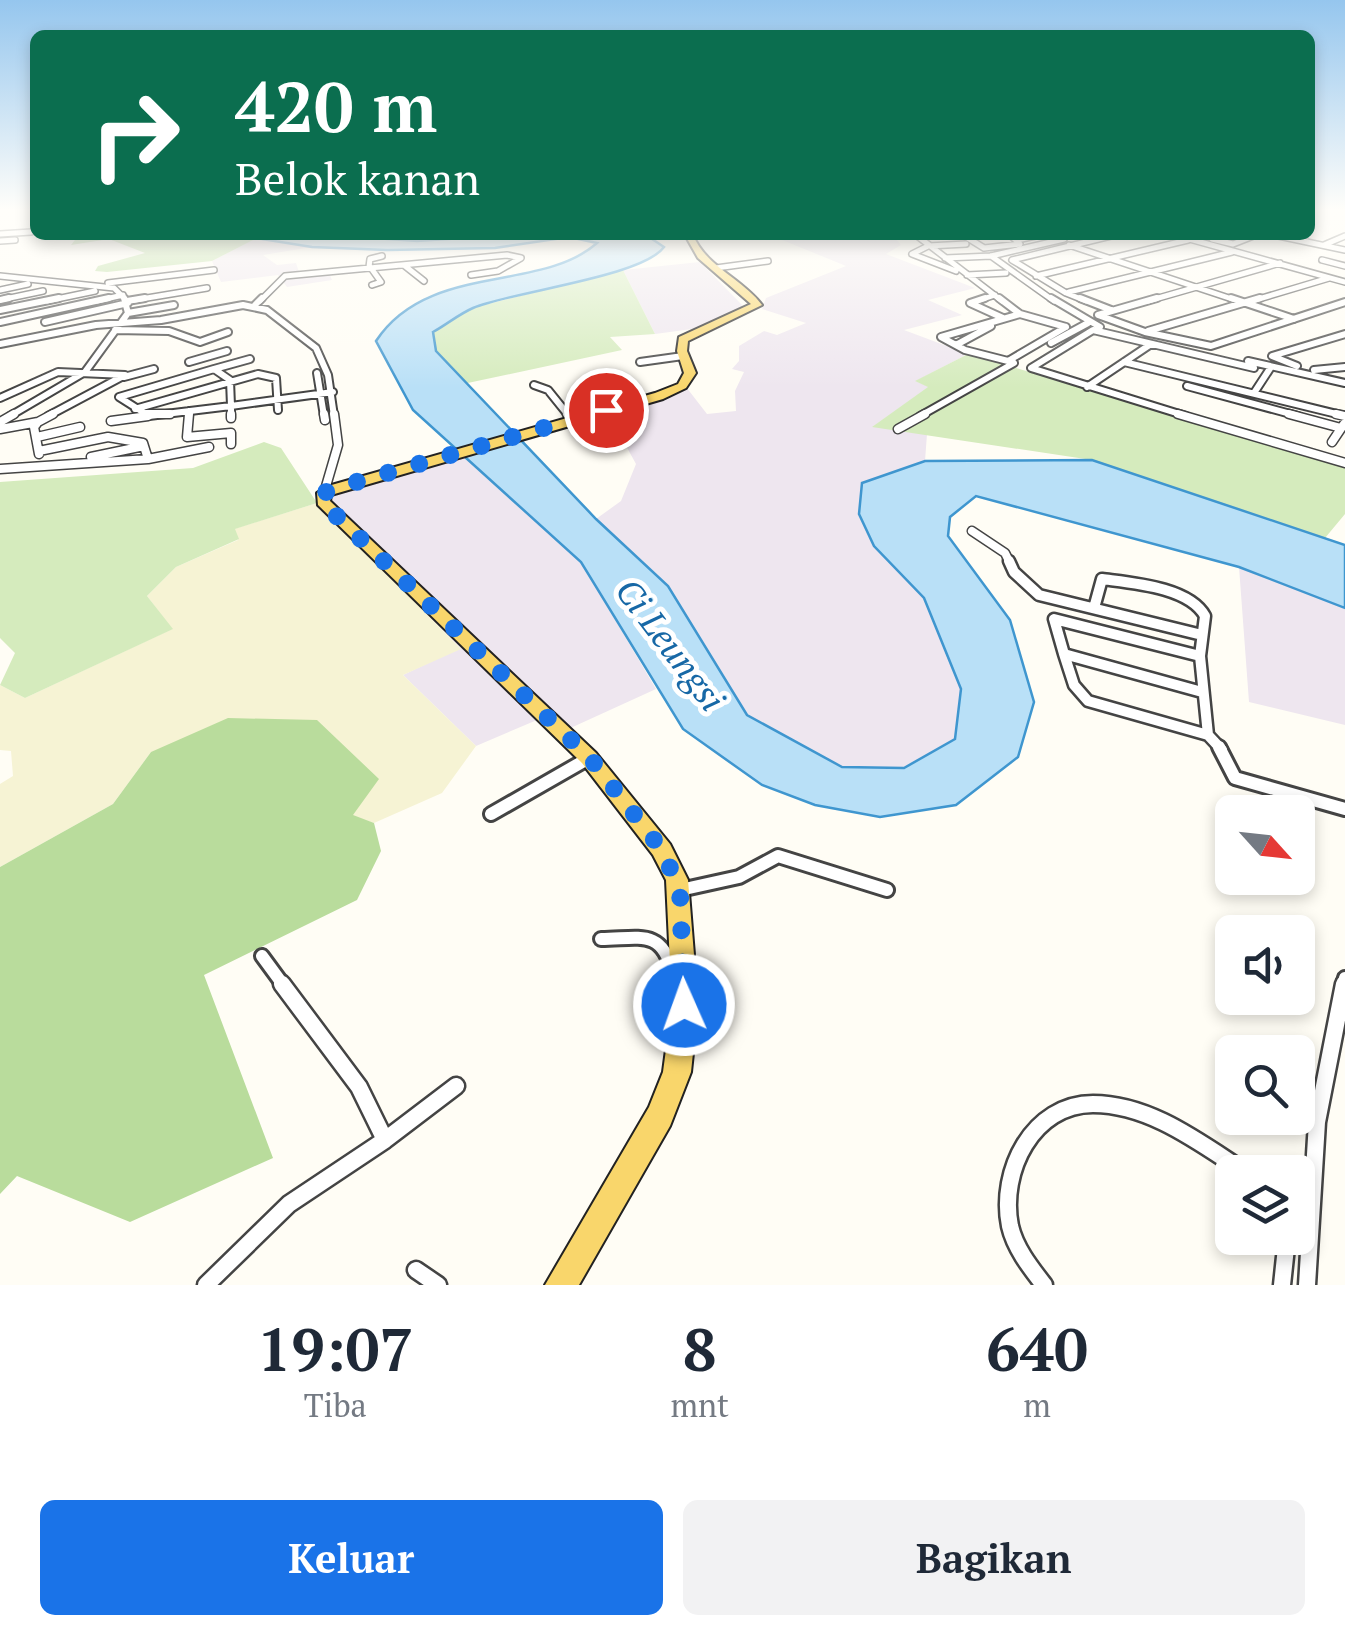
<!DOCTYPE html>
<html lang="id">
<head>
<meta charset="utf-8">
<style>
  body { margin:0; font-family:"PT Serif",serif; background:#f2f2f3; color:#1f2937; height:100vh; display:flex; flex-direction:column; font-size:38px; white-space:nowrap }
  * { box-sizing:border-box; margin:0 }
  p { font-size:32px; color:#747a83 }
  .icon { flex:none; width:55px; height:55px; fill:none; stroke:currentColor; stroke-width:2; stroke-linecap:round; stroke-linejoin:round }
  .map { position:relative; height:1285px; overflow:hidden }
  .drawer { display:flex; flex-direction:column; background:#fff; flex:1 }
  .drawer>* { flex:none }
  .top-card { position:absolute; left:30px; top:30px; width:1285px; height:210px; border-radius:15px; box-shadow:0 5px 15px #0003; background:#0b6e4f; color:#fff; overflow:hidden }
  .needle { width:65px; rotate:117deg }
  .buttons { position:absolute; left:1215px; top:795px; display:grid; gap:20px }
  .buttons a { display:grid; place-items:center; width:100px; height:100px; border-radius:15px; background:#fff; box-shadow:0 5px 15px #0003; font-size:50px }
  .pin { position:absolute; display:grid; place-items:center; width:85px; height:85px; color:#fff; margin:-42px; border:5px solid #fff; border-radius:50%; box-shadow:0 2px 10px #0007 }
  .me { position:absolute; width:110px; margin:-55px; rotate:358deg; stroke-linejoin:round; filter:drop-shadow(0 0 8px #0008) }
  .turn { display:flex; align-items:center; gap:35px; height:210px; padding:0 40px; font-size:45px }
  .turn .icon { width:130px; height:130px; stroke-width:2.5 }
  .turn b { display:block; font-size:70px; line-height:85px }
  .eta { display:flex; justify-content:space-evenly; align-items:center; height:170px; text-align:center }
  .eta b { font-size:60px; font-weight:600; line-height:70px }
  .button { display:flex; gap:20px; margin-top:auto; padding:20px 40px }
  .button a { flex:1; height:115px; border-radius:15px; background:#1a73e8; color:#fff; font-size:40px; font-weight:600; line-height:115px; text-align:center }
  .button a+a { background:#f2f2f3; color:#1f2937 }
  .map>svg:first-child { display:block }
</style>
</head>
<body>
<div class="map">
<svg width="1345" height="1285" viewBox="0 0 1345 1285">
  <rect width="100%" height="100%" fill="#fffdf5"/>
  <!-- industrial -->
  <path fill="#eee6ef" d="M770,235H893L901,245L886,254L975,288L928,300L962,315L904,330L968,354L916,381L929,387L874,426L927,434L925,461L863,483L875,546L924,598L961,689L955,739L904,768L842,767L747,715L668,586L596,519L621,501L636,464L613,422L599,411L607,407L592,396L620,388L636,401L683,383L707,414L736,411L735,391L744,372L732,369L739,361V346L764,331L777,335L806,323L762,309L766,298L846,266Z
    M255,239L312,247L263,255L277,265L296,263L299,272L327,268L332,280L287,287L278,275L221,282L212,261Z
    M700,262L742,305L738,313L692,329L655,334L623,270Z
    M461,452L581,562L656,689L553,736L537,720L476,746L403,675L460,648L317,503L342,486Z
    M1239,567L1345,608V725L1249,702Z"/>
  <!-- farmland -->
  <path fill="#f6f3d4" d="M317,503L461,649L403,675L476,746L442,793L374,823L151,752L113,804L0,867V784L13,776L11,751L0,750V685L25,698L172,629L147,596L176,567L238,540L234,529Z"/>
  <!-- green -->
  <path fill="#d5ebbd" d="M623,270L655,334L610,337L622,350L463,384L436,351L433,333L472,308Z
    M968,354L1345,464V514L1325,538L1092,460L872,427L928,387L915,381Z
    M264,442L281,448L317,503L235,529L239,539L176,567L147,596L173,629L25,698L0,685L15,653L0,638V482L193,468Z"/>
  <!-- forest -->
  <path fill="#b9dc9c" d="M79,235H236L255,239L212,261L107,272L95,271L98,266L145,253L109,239L71,245Z
    M228,718L317,720L379,779L353,815L374,823L381,851L357,900L204,975L273,1158L130,1222L17,1176L0,1194V867L113,804L151,752Z"/>
  <!-- water -->
  <path fill="#b9e0f7" stroke="#3f96cf" stroke-width="2.5" d="M236,235H330L417,241L510,235H646L664,247C642,277 514,291 473,308C459,314 446,325 433,332L436,351L596,519L668,586L747,715L842,767L904,768L955,739L961,689L924,598L874,546L859,514L862,483L925,461L1092,460L1345,545V608L1239,567L976,496L950,517L948,536L1010,620L1034,702L1018,757L956,805L880,817L815,805L762,785L683,729L581,562L413,410L376,341C428,262 541,293 597,243L569,237L495,248L387,250L312,247Z"/>
  <g fill="none" stroke-linecap="round" stroke-linejoin="round">
    <defs>
      <path id="street-far5" d="M0,234L31,232
        M916,235L1002,301
        M963,235L984,248L1020,244L1010,235
        M1175,235L1345,282
        M1274,235L1345,250
        M1212,239L1233,244L1256,235
        M1017,240L1040,235
        M0,241L15,240
        M1069,245L1238,301
        M1324,245L1345,236
        M991,256L1054,301
        M945,258L991,256L1064,239
        M1322,260L1345,266
        M405,266L424,281
        M369,267L370,259L382,256
        M371,268L381,282L372,285
        M716,268L768,261
        M956,271L912,254L928,246L966,244
        M967,275L1006,273
        M0,276L114,288L127,301
        M1036,276L1188,240
        M108,283L214,270
        M0,290L28,284
        M1069,292L1232,252
        M0,300L43,291
        M47,301L95,291
        M97,301L123,295
        M129,301L207,288
        M260,301L285,276L507,255L521,258L498,271L471,275
        M977,301L995,295
        M1086,301L1066,293L1012,260L1115,235
        M1148,301L1280,263
        M1252,301L1329,278"/>
      <path id="street-far4" d="M985,298L970,303L1003,318
        M999,298L1020,314L1066,327
        M1051,298L1100,327
        M1080,298L1111,310
        M1157,298L1098,315L1145,332L1211,346L1345,302
        M1231,298L1294,319
        M0,300L9,298
        M127,301L145,298
        M255,305L262,298
        M0,310L59,298
        M128,313L174,305
        M1020,314L941,337L965,350L1008,361L1066,327
        M0,322L109,298
        M45,322L128,303
        M115,330L169,331L200,342L228,332
        M1148,331L1260,298
        M1051,343L1088,323
        M0,344L96,325L161,320L243,305L267,310L316,348L328,375L334,416
        M956,345L991,326
        M1248,361L1345,383
        M189,362L227,351
        M640,362L683,356
        M1124,362L1345,416
        M1297,366L1272,356L1345,334
        M214,369L250,359
        M214,369L230,380L231,406L149,416L119,397Z
        M1314,370L1345,367
        M317,373L324,416
        M124,377L154,369
        M534,385L548,390L569,416
        M1187,386L1298,416
        M1087,387L1151,344
        M1254,393L1271,367
        M0,398L58,372L125,375L48,416
        M231,406V416
        M231,406L333,392
        M135,409L258,374L276,378L278,410
        M10,416L85,372L128,313L124,298
        M189,416V411
        M920,416L1014,363
        M1186,416L1031,368L1093,330L1254,368"/>
      <path id="street-far3" d="M146,414H170
        M189,414L187,437L231,433V444
        M231,414V418
        M324,414L325,420
        M567,414L572,420
        M1178,414L1345,463
        M1289,414L1341,428
        M1336,414L1345,416
        M111,421L148,416
        M0,422L14,414
        M38,422L34,427L39,454
        M0,429L38,422L53,414
        M898,429L925,414
        M37,437L80,427
        M1332,442L1344,424
        M39,451L108,437L143,443L148,459
        M91,457L144,446
        M0,469L148,459L209,447
        M324,493L338,445L334,414
        M972,531L1005,553L1010,563"/>
      <path id="street-far2" d="M1009,561L1014,572L1039,595L1202,635
        M1094,608L1102,579C1132,583 1189,587 1205,616L1200,656
        M1064,654L1054,619L1200,656L1208,735L1222,750
        M1202,692L1064,654L1074,685L1088,701L1208,735"/>
      <path id="street-far1" d="M1219,747L1235,778L1345,809
        M491,814L589,758
        M680,890L739,877L778,856L887,890
        M601,939C638,939 662,928 672,971
        M262,956L284,986
        M1343,986L1345,978"/>
      <path id="street" d="M385,1140L456,1086
        M416,1270L438,1285
        M206,1285L289,1204L385,1140L359,1087L282,984
        M1044,1285C1030,1267 1015,1248 1010,1226C999,1171 1033,1104 1093,1104C1150,1104 1200,1143 1245,1172
        M1282,1285L1287,1238
        M1307,1285L1317,1122L1344,984"/>
      <path id="primary" d="M685,235H693C706,267 742,278 762,305L688,341L687,351L696,373L686,388L663,399L331,495L330,501L596,753L670,844L688,880L698,1005L691,1072L670,1126L579,1285H545L649,1107L663,1072L672,1005L666,880L653,855L582,763L318,505L317,493L328,486L655,393L678,384L684,373L677,351L679,337L751,304L698,258Z"/>
    </defs>
    <!-- street-far5 casing -->
    <use href="#street-far5" stroke="#444" stroke-width="8"/>
    <!-- street-far4 casing -->
    <use href="#street-far4" stroke="#444" stroke-width="10"/>
    <!-- street-far3 casing -->
    <use href="#street-far3" stroke="#444" stroke-width="11"/>
    <!-- street-far2 casing -->
    <use href="#street-far2" stroke="#444" stroke-width="15"/>
    <!-- street-far1 casing -->
    <use href="#street-far1" stroke="#444" stroke-width="18"/>
    <!-- street casing -->
    <use href="#street" stroke="#444" stroke-width="21"/>
    <!-- primary casing -->
    <use href="#primary" stroke="#222" stroke-width="4"/>
    <!-- street-far5 -->
    <use href="#street-far5" stroke="#fff" stroke-width="5"/>
    <!-- street-far4 -->
    <use href="#street-far4" stroke="#fff" stroke-width="6"/>
    <!-- street-far3 -->
    <use href="#street-far3" stroke="#fff" stroke-width="8"/>
    <!-- street-far2 -->
    <use href="#street-far2" stroke="#fff" stroke-width="10"/>
    <!-- street-far1 -->
    <use href="#street-far1" stroke="#fff" stroke-width="12"/>
    <!-- street -->
    <use href="#street" stroke="#fff" stroke-width="16"/>
    <!-- primary -->
    <use href="#primary" fill="#f9d66b" fill-rule="evenodd"/>
  </g>
  <!-- sky -->
  <linearGradient id="sky" x2="0" y2="1"><stop stop-color="#95c6ee"/><stop offset="0.54" stop-color="#fffefa"/><stop offset="1" stop-color="#fffefa" stop-opacity="0"/></linearGradient>
  <rect width="1345" height="388" fill="url(#sky)"/>
  <g fill="none" stroke-linecap="round" stroke-linejoin="round">
    <!-- route -->
    <path stroke="#1a73e8" stroke-width="18" stroke-dasharray="0 32.4" d="M606,410L332,489L324,493L322,502L590,758L662,850L680,890L684,1005"/>
  </g>
  <g text-anchor="middle" stroke-width="10" stroke-linejoin="round" paint-order="stroke">
    <!-- water labels -->
    <g font-size="35" font-style="italic" fill="#1768a6" stroke="#fff">
      <text transform="translate(670 645) rotate(53)" y="12">Ci Leungsi</text>
    </g>
  </g>
</svg>
<div class="buttons">
<a><svg class="needle" viewBox="-14 -14 28 28"><path d="M0-13l5 13h-10z" fill="#e53935"/><path d="M0 13l5-13h-10z" fill="#747a83"/></svg></a>
<a><svg class="icon" aria-label="sound" viewBox="0 0 24 24"><path d="M4 9h4l5-4v14l-5-4H4zM17 9q2 3 0 6"/></svg></a>
<a><svg class="icon" aria-label="search" viewBox="0 0 24 24"><circle cx="10" cy="10" r="6"/><path d="M15 15l6 6"/></svg></a>
<a><svg class="icon" aria-label="layers" viewBox="0 0 24 24"><path d="M12 4l9 5-9 5-9-5zM3 14l9 5 9-5"/></svg></a>
</div>
<div class="pin" style="left:606px;top:410px;background:#d93025"><svg class="icon" aria-label="arrive" viewBox="0 0 24 24"><path d="M6 21V4h12l-3 4 3 4H6"/></svg></div>
<svg class="me" style="left:684px;top:1005px" viewBox="-20 -20 40 40"><circle r="17" fill="#1a73e8" stroke="#fff" stroke-width="3"/><path d="M0-11L8 9 0 5-8 9z" fill="#fff"/></svg>
<div class="top-card">
<div class="turn"><svg class="icon" aria-label="right" viewBox="0 0 24 24"><path d="M7 20v-9h11M14 6l5 5-5 5"/></svg><div><b>420 m</b>Belok kanan</div></div>
</div>
</div>
<section class="drawer">
<div class="eta">
<div><b>19:07</b><p>Tiba</p></div>
<div><b>8</b><p>mnt</p></div>
<div><b>640</b><p>m</p></div>
</div>
<div class="button"><a>Keluar</a><a>Bagikan</a></div>
</section>
</body>
</html>
